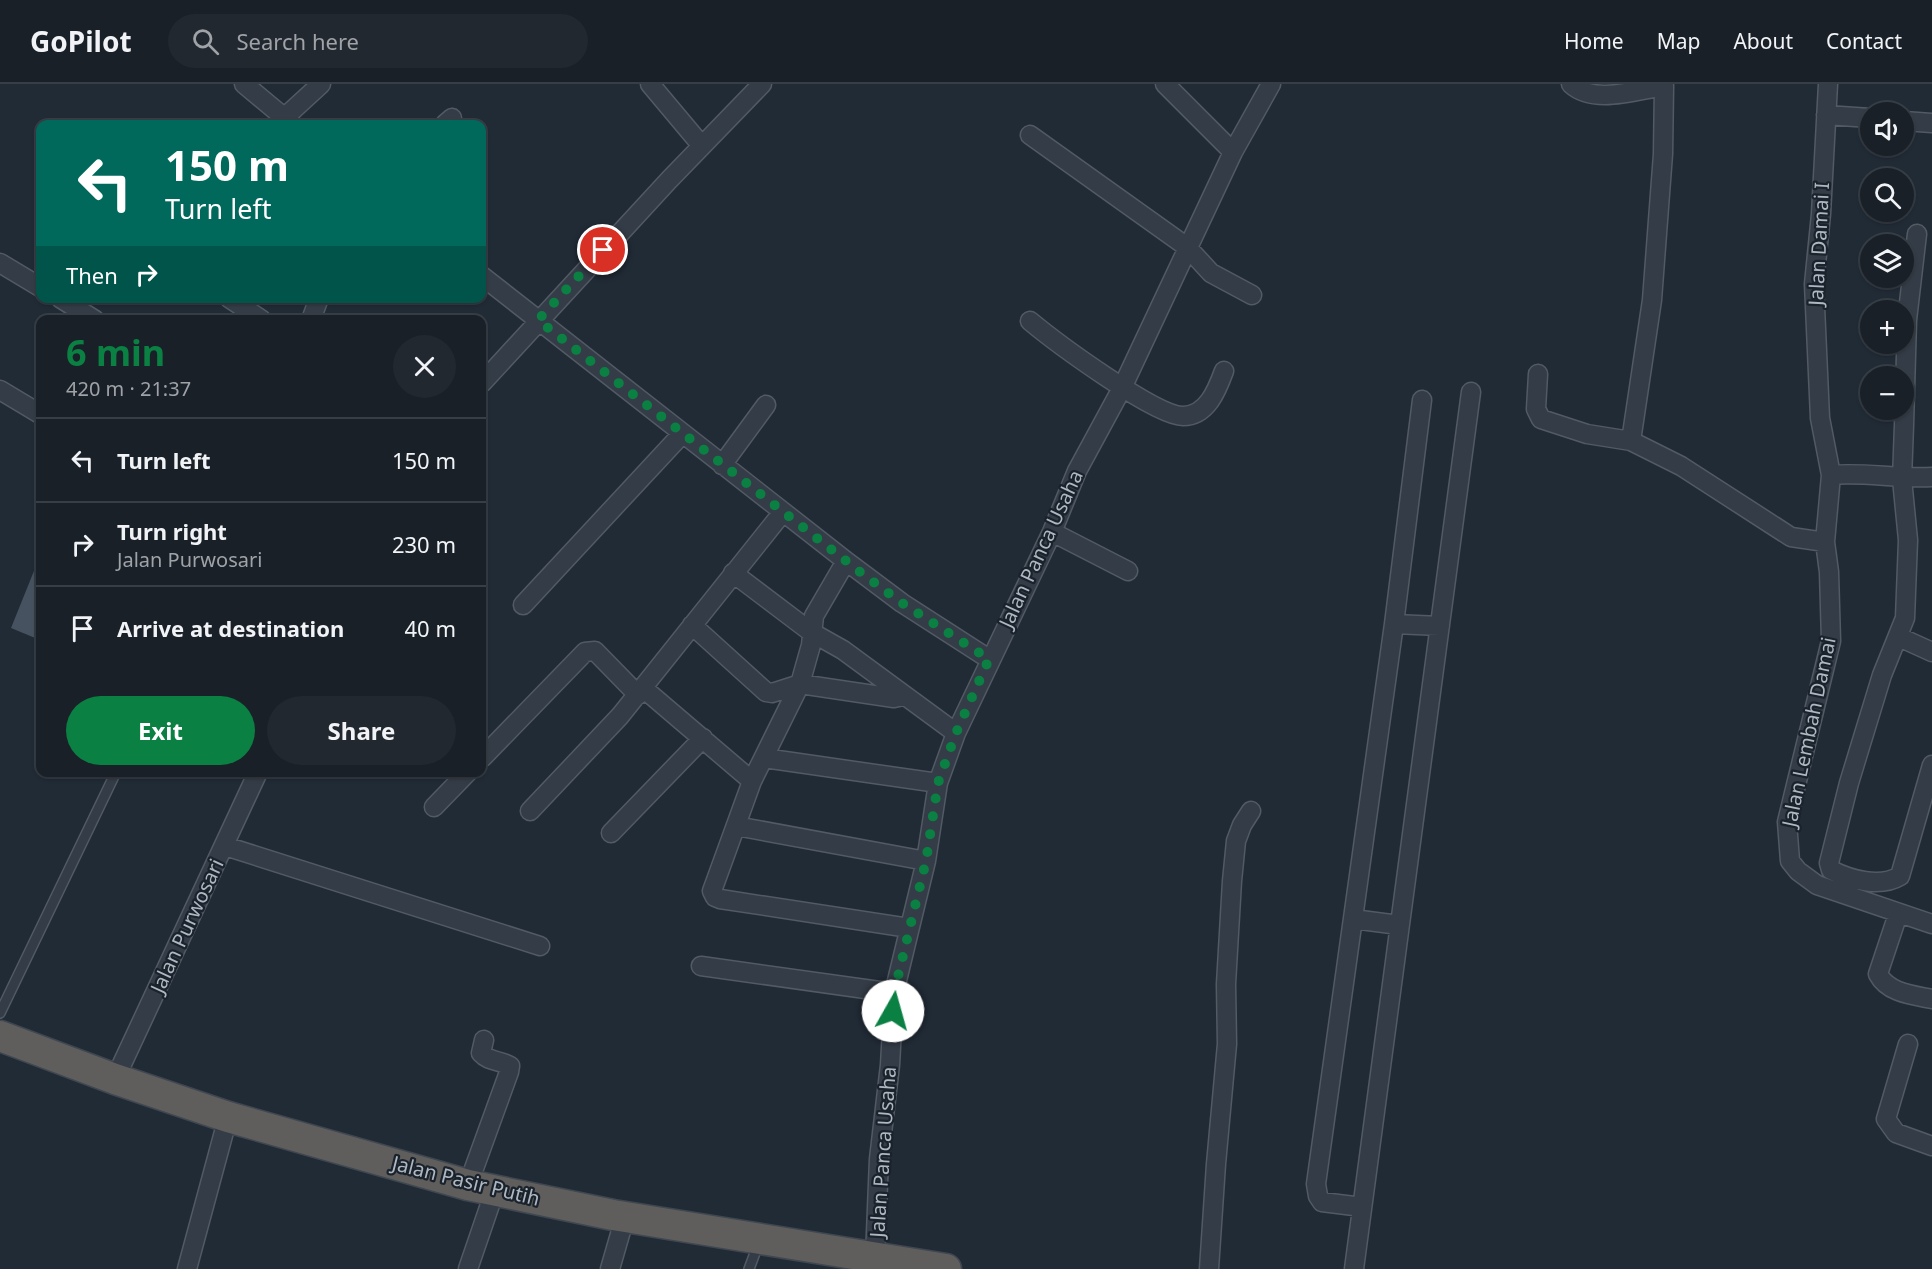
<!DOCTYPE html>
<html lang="en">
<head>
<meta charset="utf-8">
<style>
  body { margin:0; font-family:"Noto Sans",sans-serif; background:#222830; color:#f1f3f6; height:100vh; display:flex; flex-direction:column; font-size:22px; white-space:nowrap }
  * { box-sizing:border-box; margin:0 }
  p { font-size:20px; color:#9fa3a8 }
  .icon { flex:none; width:33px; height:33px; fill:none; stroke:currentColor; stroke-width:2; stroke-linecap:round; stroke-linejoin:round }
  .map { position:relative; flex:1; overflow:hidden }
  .drawer { position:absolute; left:36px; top:231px; width:450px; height:462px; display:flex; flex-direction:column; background:#192028; border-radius:12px; box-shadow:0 2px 4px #0004,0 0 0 2px #373e45 }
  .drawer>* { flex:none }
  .guide { position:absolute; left:36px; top:36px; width:450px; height:183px; border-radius:12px; box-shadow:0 2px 4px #0004,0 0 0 2px #373e45; background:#00695c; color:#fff; overflow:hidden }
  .buttons { position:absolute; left:1860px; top:18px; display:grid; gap:12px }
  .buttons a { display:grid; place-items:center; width:54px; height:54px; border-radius:50%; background:#192028; box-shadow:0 2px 4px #0004,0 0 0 2px #373e45; font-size:30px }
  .pin { position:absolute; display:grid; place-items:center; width:51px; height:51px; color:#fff; margin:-26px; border:3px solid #fff; border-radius:50%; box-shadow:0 2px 6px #0007 }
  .me { position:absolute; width:66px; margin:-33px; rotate:7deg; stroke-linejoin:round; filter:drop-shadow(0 0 4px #0008) }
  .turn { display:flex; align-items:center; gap:21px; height:126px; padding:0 30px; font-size:27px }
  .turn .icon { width:78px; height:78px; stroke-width:2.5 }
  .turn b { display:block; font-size:42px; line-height:51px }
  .then { display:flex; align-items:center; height:57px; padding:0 30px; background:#0003; gap:12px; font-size:22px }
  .round { display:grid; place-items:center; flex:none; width:63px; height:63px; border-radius:32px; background:#222830 }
  .headline { display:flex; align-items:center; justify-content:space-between; height:102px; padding:0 30px }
  h1 { font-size:36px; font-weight:700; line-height:45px; color:#0b8043 }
  .button { display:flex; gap:12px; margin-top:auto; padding:12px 30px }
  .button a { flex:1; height:69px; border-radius:36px; background:#0b8043; color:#fff; font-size:24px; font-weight:700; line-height:69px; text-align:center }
  .button a+a { background:#222830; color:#f1f3f6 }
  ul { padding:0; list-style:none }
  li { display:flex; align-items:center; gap:18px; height:84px; padding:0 30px; border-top:2px solid #373e45 }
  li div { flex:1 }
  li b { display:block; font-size:22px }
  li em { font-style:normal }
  header { display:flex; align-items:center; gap:36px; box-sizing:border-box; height:84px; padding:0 30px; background:#192028; border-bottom:2px solid #373e45 }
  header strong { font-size:28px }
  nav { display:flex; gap:33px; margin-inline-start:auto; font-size:21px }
  .search { width:420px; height:54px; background:#222830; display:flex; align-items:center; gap:15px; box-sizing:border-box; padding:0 21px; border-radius:33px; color:#9fa3a8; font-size:22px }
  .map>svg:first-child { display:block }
</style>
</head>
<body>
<header>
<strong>GoPilot</strong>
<div class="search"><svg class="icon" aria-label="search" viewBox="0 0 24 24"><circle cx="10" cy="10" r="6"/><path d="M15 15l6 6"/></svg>Search here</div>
<nav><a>Home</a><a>Map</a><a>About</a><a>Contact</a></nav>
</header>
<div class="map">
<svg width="1932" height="1185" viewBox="0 0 1932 1185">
  <rect width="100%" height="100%" fill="#212b36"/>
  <!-- building -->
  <path fill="#475260" d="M40,472V556L11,544Z"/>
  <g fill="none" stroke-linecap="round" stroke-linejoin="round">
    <defs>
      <path id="service" d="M0,929L116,688
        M749,1185L759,1158"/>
      <path id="minor" d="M244,0L292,40
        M650,0L702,62
        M1165,0L1233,68
        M1571,0C1594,21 1636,6 1664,2L1663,70L1652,216L1631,357L1681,382L1791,453L1825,458
        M1828,0L1821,130L1814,200L1820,334L1831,391
        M1826,31L1870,34
        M284,34L321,0
        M1904,37L1932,39
        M445,40L452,34
        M1030,51L1187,163L1211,189L1252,211
        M1917,150L1907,236L1904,341L1902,395L1908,456L1905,534L1882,591L1849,699L1829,779L1831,786C1851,796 1880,804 1900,792L1932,681
        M0,179L40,203
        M482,192L846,477L902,519L989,575
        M60,214L95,236
        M229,214L262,236
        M311,236L319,214
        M1030,237C1054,257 1155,332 1183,332C1207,332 1217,306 1224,287
        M1538,290L1536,325L1541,335L1587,350L1631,357
        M482,299L669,96L762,0
        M0,306L40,330
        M722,381L766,321
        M1932,393C1898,395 1864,388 1831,391L1825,458L1829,488L1831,557L1787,738L1790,777L1798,787L1817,801L1932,840
        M1052,448L1128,487
        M846,477L814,532L811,561L800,600L752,697L712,807L715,813L720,815L909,844
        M733,489L811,548L843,566L956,649
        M523,521L682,350
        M1394,540L1440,542
        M692,541L766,608L772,609L800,600L894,614L903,612
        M1899,553L1932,568
        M643,604L752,697
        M482,674L585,568L595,567L638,611
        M764,674L938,699
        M434,723L468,688
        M530,727L620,632L783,428
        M736,742L926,777
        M611,749L703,654
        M225,762L540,862
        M1898,830L1878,890C1888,909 1912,911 1932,915
        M1353,835L1399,841
        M701,882L894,909
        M1908,960L1886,1035L1896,1049L1932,1062
        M115,995L258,688
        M468,1101L509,988L510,982C500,976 489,978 481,969L484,956
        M1362,1123L1322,1118L1318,1112L1316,1100L1394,540L1422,316
        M875,1173L879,1075L890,981L894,909L926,777L938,699L956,649L1052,448L1077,387L1122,304L1233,68L1271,0
        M187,1185L228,1033
        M468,1185L495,1106
        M610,1185L625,1133
        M1209,1185L1216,1080L1227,960L1226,900L1232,797L1236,757L1242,741L1251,727
        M1354,1185L1471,308"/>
      <path id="trunk" d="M0,952L115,995L228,1033L468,1101L613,1131L946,1185"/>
    </defs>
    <!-- service casing -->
    <use href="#service" stroke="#525a64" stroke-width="12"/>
    <!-- minor casing -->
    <use href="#minor" stroke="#525a64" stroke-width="21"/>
    <!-- trunk casing -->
    <use href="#trunk" stroke="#3f4751" stroke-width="33"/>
    <!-- service -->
    <use href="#service" stroke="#343c47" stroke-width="9"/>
    <!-- minor -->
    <use href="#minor" stroke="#343c47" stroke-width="18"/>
    <!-- trunk -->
    <use href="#trunk" stroke="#5f5e5c" stroke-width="30"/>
  </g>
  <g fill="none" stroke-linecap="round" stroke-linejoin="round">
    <!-- route -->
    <path stroke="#0b8043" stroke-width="10" stroke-dasharray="0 18" d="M603,166L538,236L864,491L902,519L989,575L956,649L938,699L926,777L894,909L893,927"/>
  </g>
  <g text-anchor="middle" stroke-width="4.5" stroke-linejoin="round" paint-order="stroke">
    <!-- street labels -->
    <g font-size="20" fill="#afb7c3" stroke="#1a222b">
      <text transform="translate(1819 160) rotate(-87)" y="7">Jalan Damai I</text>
      <text transform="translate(1041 465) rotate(-65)" y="7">Jalan Panca Usaha</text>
      <text transform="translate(1809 648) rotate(-78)" y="7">Jalan Lembah Damai</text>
      <text transform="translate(187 842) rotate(-65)" y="7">Jalan Purwosari</text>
      <text transform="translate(883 1068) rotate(-86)" y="7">Jalan Panca Usaha</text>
      <text transform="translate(466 1097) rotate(14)" y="7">Jalan Pasir Putih</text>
    </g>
  </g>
</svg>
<div class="buttons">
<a><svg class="icon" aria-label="sound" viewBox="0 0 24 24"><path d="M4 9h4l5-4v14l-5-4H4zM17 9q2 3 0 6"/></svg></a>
<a><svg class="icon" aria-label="search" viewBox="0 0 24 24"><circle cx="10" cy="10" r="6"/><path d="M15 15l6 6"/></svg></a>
<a><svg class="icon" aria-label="layers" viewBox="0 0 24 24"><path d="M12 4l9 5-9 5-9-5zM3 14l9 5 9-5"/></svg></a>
<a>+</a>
<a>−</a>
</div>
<div class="pin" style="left:603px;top:166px;background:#d93025"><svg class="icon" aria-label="arrive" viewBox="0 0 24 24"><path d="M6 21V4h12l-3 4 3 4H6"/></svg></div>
<svg class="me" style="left:893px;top:927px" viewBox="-20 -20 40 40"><circle r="19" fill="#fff"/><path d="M0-13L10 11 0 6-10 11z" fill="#0b8043"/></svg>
<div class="guide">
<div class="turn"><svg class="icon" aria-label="left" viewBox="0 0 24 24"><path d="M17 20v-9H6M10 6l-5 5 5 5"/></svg><div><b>150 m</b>Turn left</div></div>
<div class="then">Then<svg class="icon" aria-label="right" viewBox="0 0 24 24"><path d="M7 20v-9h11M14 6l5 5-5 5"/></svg></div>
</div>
<section class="drawer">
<div class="headline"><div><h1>6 min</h1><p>420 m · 21:37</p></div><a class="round"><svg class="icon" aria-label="close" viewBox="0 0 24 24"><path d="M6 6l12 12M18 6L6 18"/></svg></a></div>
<ul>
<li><svg class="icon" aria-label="left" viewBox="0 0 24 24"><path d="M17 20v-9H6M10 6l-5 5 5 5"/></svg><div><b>Turn left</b></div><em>150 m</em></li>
<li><svg class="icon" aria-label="right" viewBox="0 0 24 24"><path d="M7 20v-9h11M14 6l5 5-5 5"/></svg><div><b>Turn right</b><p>Jalan Purwosari</p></div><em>230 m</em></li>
<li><svg class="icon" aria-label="arrive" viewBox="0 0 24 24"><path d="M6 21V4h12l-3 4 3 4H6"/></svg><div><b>Arrive at destination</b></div><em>40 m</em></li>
</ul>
<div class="button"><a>Exit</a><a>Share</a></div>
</section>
</div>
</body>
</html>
